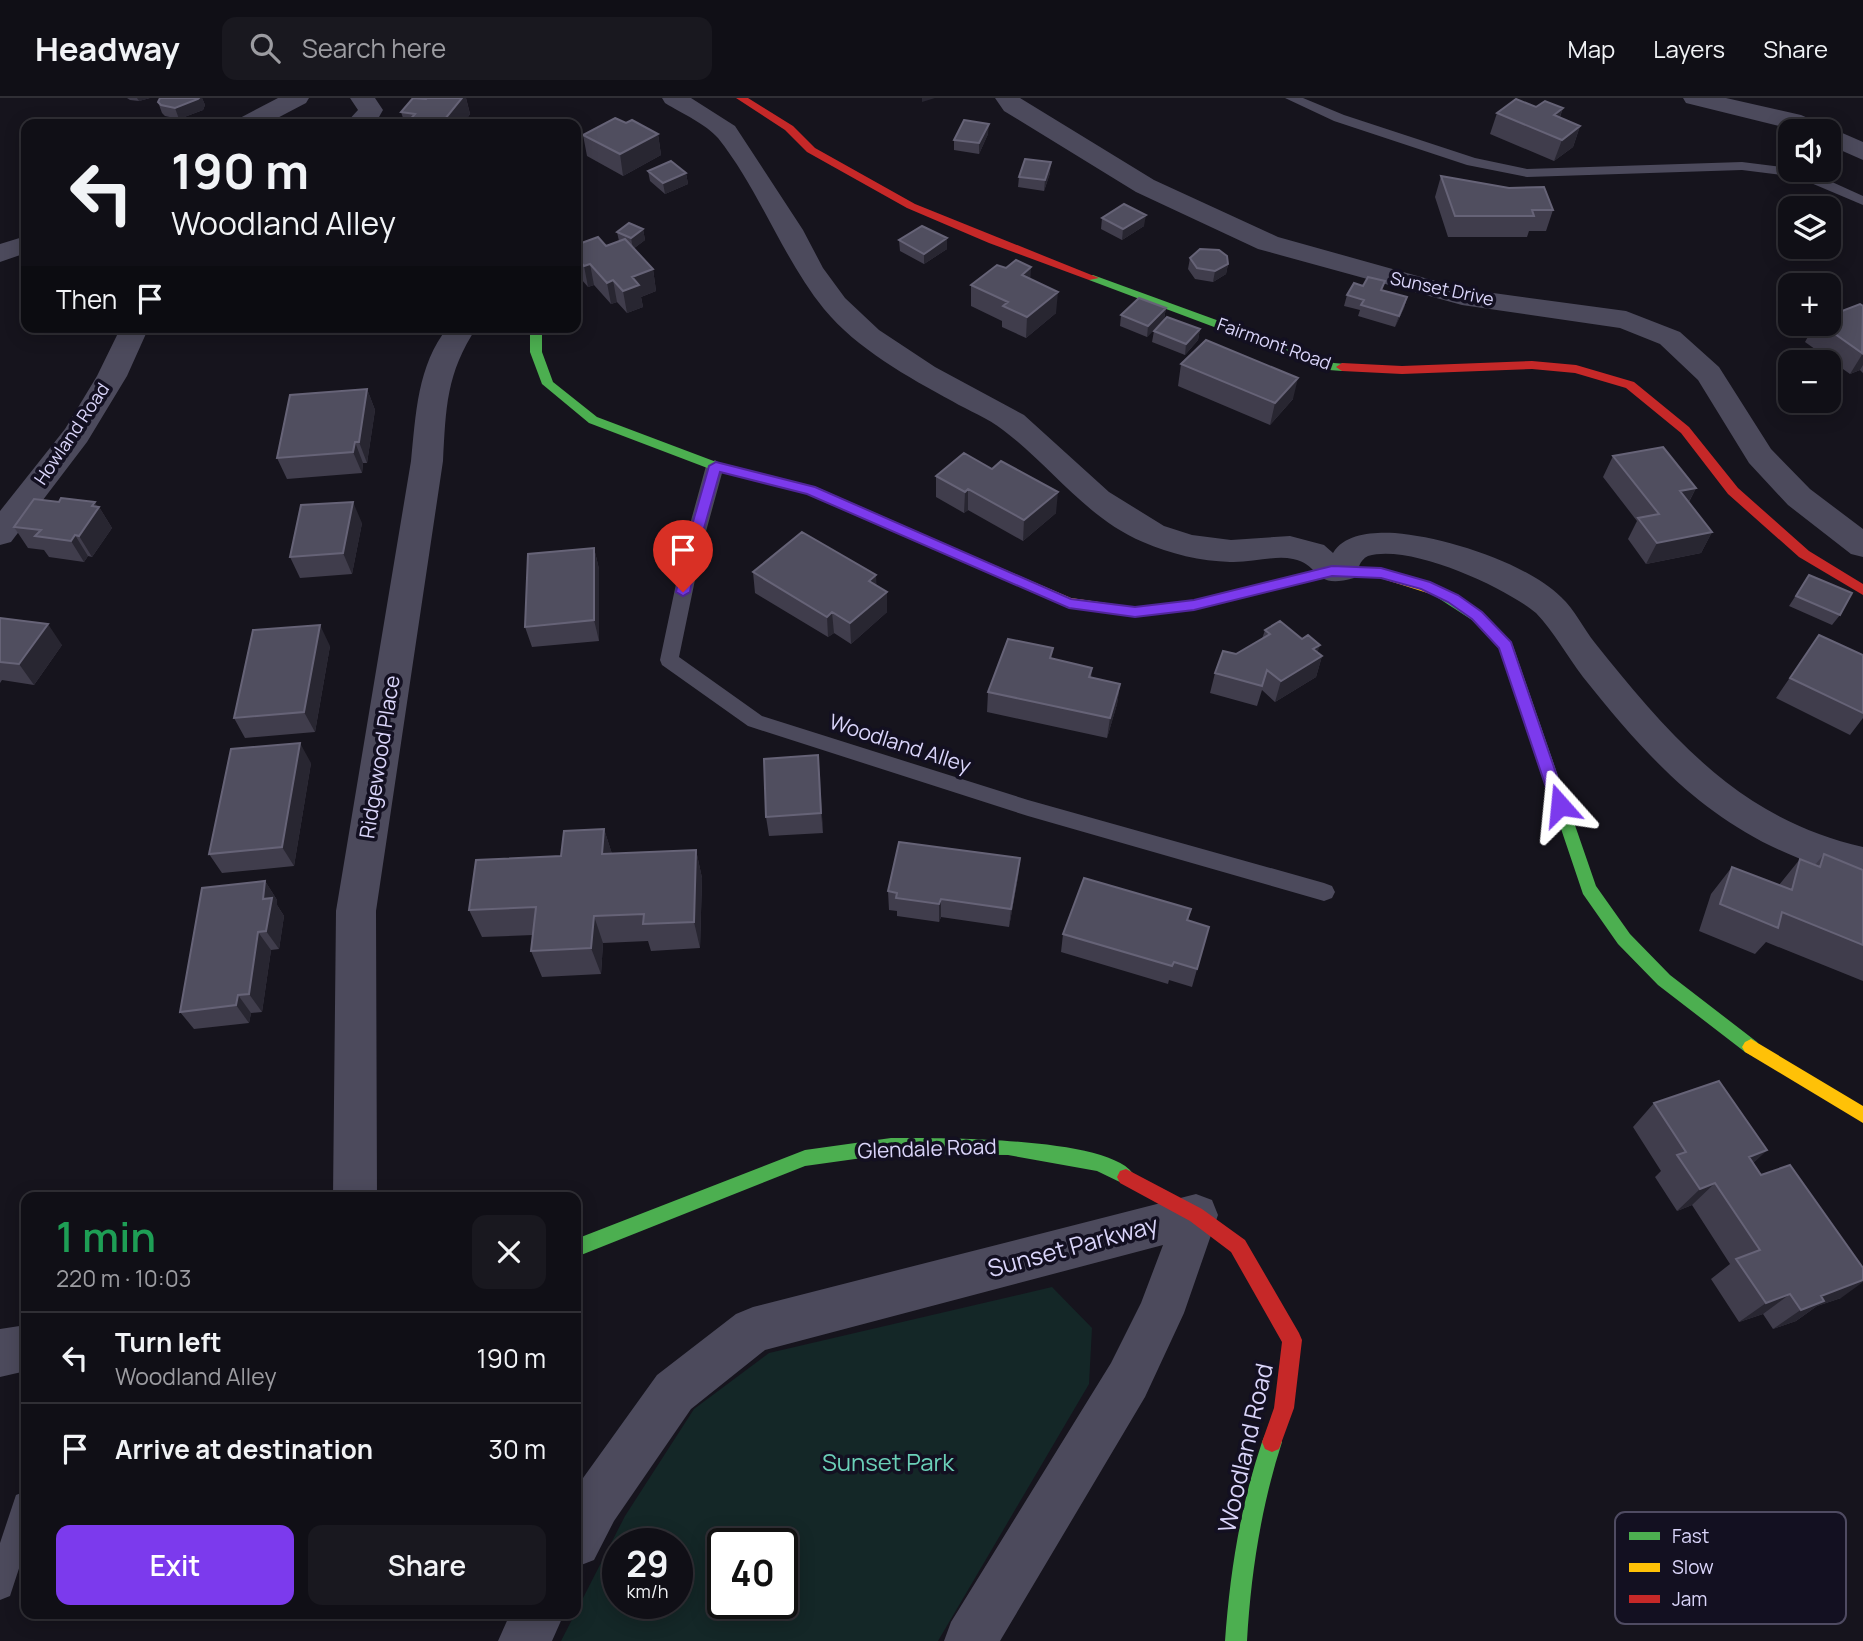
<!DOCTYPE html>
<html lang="en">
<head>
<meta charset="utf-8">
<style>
  body { margin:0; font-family:Manrope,sans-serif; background:#19181f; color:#f1f3f6; height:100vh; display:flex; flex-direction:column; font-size:26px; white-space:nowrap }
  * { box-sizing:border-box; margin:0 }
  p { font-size:23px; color:#9c9ca1 }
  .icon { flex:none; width:38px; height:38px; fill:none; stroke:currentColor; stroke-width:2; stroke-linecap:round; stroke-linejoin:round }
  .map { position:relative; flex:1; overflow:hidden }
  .sheet { position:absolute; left:21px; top:1094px; width:560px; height:427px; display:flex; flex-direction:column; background:#100f16; border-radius:14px; box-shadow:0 4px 18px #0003,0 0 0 2px #302f35 }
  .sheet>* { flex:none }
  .guide { position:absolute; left:21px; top:21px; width:560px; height:214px; border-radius:14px; box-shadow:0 4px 18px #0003,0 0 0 2px #302f35; background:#100f16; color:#f1f3f6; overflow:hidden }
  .tools { position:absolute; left:1778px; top:21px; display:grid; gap:14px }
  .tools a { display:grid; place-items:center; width:63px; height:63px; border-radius:14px; background:#100f16; box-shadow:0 4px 18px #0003,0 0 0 2px #302f35; font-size:35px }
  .speed { position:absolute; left:602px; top:1430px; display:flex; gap:14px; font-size:35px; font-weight:700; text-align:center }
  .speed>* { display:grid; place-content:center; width:91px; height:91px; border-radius:50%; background:#100f16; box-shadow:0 4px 18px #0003,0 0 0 2px #302f35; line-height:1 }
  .speed small { font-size:18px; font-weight:400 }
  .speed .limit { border:4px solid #111; border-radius:10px; background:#fff; color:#111 }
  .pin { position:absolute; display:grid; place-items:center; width:60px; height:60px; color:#fff; margin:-72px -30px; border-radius:50% 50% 50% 0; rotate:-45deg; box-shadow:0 0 7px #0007 }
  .pin .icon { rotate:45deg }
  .me { position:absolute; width:77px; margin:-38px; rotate:342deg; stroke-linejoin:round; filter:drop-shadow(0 0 5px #0008) }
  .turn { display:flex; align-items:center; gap:24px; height:147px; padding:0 35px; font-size:32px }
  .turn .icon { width:91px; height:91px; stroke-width:2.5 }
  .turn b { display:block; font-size:49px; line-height:60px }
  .then { display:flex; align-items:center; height:66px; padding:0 35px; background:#0003; gap:14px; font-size:26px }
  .round { display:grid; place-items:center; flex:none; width:74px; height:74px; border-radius:14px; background:#19181f }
  .overview { display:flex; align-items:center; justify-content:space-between; height:119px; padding:0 35px }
  h1 { font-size:42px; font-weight:600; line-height:52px; color:#1e9e55 }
  .primary-button { display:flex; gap:14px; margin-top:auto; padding:14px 35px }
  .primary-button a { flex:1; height:80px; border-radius:14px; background:#7c3aed; color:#fff; font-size:28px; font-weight:600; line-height:80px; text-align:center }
  .primary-button a+a { background:#19181f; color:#f1f3f6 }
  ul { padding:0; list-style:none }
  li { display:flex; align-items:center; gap:21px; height:91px; padding:0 35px; border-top:2px solid #302f35 }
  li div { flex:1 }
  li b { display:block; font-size:26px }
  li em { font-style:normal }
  header { display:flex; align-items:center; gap:42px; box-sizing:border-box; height:98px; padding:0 35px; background:#100f16; border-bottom:2px solid #302f35 }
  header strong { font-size:33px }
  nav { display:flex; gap:38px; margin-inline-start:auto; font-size:24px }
  .search { width:490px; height:63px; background:#19181f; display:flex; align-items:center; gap:18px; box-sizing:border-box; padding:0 24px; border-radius:14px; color:#9c9ca1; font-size:26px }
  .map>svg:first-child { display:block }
</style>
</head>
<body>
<header>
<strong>Headway</strong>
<div class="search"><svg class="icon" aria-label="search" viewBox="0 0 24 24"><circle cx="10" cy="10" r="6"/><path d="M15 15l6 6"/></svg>Search here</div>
<nav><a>Map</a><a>Layers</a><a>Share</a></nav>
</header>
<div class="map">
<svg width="1863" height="1543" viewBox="0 0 1863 1543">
  <rect width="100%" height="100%" fill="#16141d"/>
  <!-- green -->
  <path fill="#142727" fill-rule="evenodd" d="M1052,1189L1092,1230L1089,1286L938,1543H561L625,1418L694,1311L769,1255ZM618,1446H677V1505H618ZM723,1446H782V1505H723Z"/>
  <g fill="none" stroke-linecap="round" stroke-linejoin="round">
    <!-- lane -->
    <path fill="#4c4a5c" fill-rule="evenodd" d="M1285,0H1303L1344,17L1475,60L1527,71L1742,64L1789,70L1821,79L1863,98V107L1811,85L1783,77L1742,72L1527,79L1467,67L1334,23Z
      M715,362L724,368L702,448L679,559L762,618L1028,702L1324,785L1332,788L1335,794L1332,800L1324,803L1028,718L748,628L662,567L660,562L684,448L706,368Z
      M26,1393V1449L10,1498L0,1502V1445L16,1397Z"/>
    <!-- street -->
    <path fill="#4c4a5c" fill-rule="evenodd" d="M278,0H309L306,5L266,26H234L238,21Z
      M350,0H375L383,12L375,26H345L358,12Z
      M662,0H691L735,28L803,132L823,170L845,200L879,232L935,269L1024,317L1109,394L1164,428L1192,437L1231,442L1290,438L1324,447L1333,455C1345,435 1374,434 1395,435C1444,439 1525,464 1561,499C1575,512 1583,530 1595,545C1635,595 1676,645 1726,684C1767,716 1812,737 1863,749V781C1731,748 1665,682 1583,579C1567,558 1554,534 1536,515C1505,489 1409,445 1368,458C1359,462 1358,473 1354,480C1312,492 1322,467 1293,461C1274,457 1251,465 1230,464C1201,463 1170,456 1143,444C1086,420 1051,368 1003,332C988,320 969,313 952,303C908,279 857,251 824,211C782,159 760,93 718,40C706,26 681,15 665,5Z
      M995,0H1020L1154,82L1278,139L1464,191L1626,213L1680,234L1719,269L1771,351L1810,391L1863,431V459L1851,456L1788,407L1749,365L1698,282L1660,246L1620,230L1462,207L1258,151L1136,94L1004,13Z
      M1683,0H1726L1801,17L1863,44V62L1829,47V33H1799L1686,5Z
      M26,138V155L0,164V146Z
      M121,229H149L127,278L87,344L11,444L0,447V413L65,331L97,278Z
      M448,229H477C446,275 446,310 443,363L376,813L377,1099H333L336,813L411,363C416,316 417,268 448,229Z
      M1196,1096L1212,1102L1218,1117L1184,1215L1145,1299L1000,1543H944L951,1524L1111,1265L1141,1205L1163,1147L765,1252L691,1311L614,1423L594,1462L576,1469V1392L578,1387L657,1277L736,1216L753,1209Z
      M26,1227V1273L0,1279V1231Z
      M510,1516H564L552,1543H498Z"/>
    <!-- fast -->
    <path fill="#4caf50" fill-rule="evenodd" d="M1093,177L1334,265L1346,266L1348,269L1342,273L1329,272L1089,182V178Z
      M530,229H542V254L553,284L597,319L719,365L816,389L971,457L973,460L971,463H961L807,395L710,371L589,325L542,286L530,254Z
      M1437,488L1482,514L1513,548L1596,788L1630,836L1670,877L1757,944L1760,949L1757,954L1751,957L1745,954L1658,887L1618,846L1583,796L1500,550L1472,522L1432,496L1430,493L1432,490Z
      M891,1040C934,1040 1117,1038 1135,1079L1132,1085L1126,1087L1097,1073L1008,1057L891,1056L805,1068L576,1159V1141L805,1052Z
      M1272,1334L1279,1337L1282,1344C1261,1409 1251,1475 1247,1543H1225C1230,1475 1240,1409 1262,1344L1265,1337Z"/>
    <!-- slow -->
    <path fill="#ffc107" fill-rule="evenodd" d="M966,455L1071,500L1134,509L1194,502L1332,468L1381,470L1442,490L1444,493L1437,498L1380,480L1332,478L1194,512L1134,519L1064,508L961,463L959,460Z
      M1751,941L1863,1008V1025L1745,954L1742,949L1745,944Z"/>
    <!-- jam -->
    <path fill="#c62828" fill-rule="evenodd" d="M736,0H748L793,28L815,50L915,106L1099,180L1089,182L989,145L907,110L807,54L785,32Z
      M1532,263L1576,267L1634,284L1689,329L1738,390L1809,453L1863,486V497L1799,459L1728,396L1681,335L1626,290L1575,275L1532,271L1402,276L1342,273L1336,269L1342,265L1402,268Z
      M1126,1071L1202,1111L1245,1142L1299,1235L1302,1242L1294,1310L1279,1351L1272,1354L1265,1351L1262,1344L1274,1310L1282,1244L1231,1154L1190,1123L1120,1085L1117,1079L1120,1073Z"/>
  </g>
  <!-- wall -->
  <path fill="#403d4c" d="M127,0H150L139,3L130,2Z
    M160,0H202L205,7L203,12L179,21L165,18L162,15L158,4Z
    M427,0H466L470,16L463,26H405L401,14Z
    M1536,9L1563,10L1560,19L1580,28L1573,49L1554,63L1490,36L1497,15Z
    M626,25L658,36L661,57L623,78L587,58L583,37Z
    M988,36L979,56L954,52V42Z
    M648,73L686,75L688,86L665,96L650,83Z
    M1050,75L1044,93L1018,89L1019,79Z
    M1441,78L1553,112L1546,133H1529L1527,139H1448L1435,99Z
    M1102,120L1144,128L1122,142L1101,131Z
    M643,131L645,142L633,151L653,171L656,193L641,199L643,209L627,215L617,204L611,206L594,187L588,189L576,175V147L606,148L619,143L617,134Z
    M899,142L947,151L924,166L900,153Z
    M1190,160L1228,166L1226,176L1213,184L1195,181L1188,171Z
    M1030,181L1056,215L1026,240L1002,229V223L971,208V187Z
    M1383,193L1407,199L1404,210L1395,229L1358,218L1360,212L1344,208L1347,197Z
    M1863,208V275L1860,272L1850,276L1805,244L1815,226H1829Z
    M1166,210L1164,221L1147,239L1120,228L1121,217Z
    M1200,231L1198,242L1185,257L1152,244L1154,233Z
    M1181,266L1293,301L1270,327L1178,288Z
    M367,291L375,312L367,365H363L362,375L287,381L277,360Z
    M1613,358L1696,390L1689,404L1712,434L1701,455L1646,466L1628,441L1637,423L1603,379Z
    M936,378L1056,415L1023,443L968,412L964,415L936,399Z
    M97,408L99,409L112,430L92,459L88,458L84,464L49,459L44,452L28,450L14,429Z
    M362,425L352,476L300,480L290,459Z
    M594,450L599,471V543L532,549L525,529Z
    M753,474L876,477V487L887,514L851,546L834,535L828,539L755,495Z
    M1809,477L1840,517L1832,527L1789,508Z
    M0,520L62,547L34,587L2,582L0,585Z
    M1265,532L1318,555L1322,558L1316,579L1275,604L1262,592L1257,608L1210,595L1215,575L1236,556L1262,541Z
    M1819,537L1863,557V620L1850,637L1776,600Z
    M330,548L315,634L245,640L234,620Z
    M1052,561L1092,570L1091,580L1120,586L1117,606L1107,640L987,614L988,594Z
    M818,657L823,735L769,738L766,719Z
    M311,665L294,768L222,775L209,756Z
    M604,731L612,756L696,752L702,780L700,850L651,853L648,843L603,845L601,876L542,879L531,853L533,837L482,839L469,812L561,758Z
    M1824,756L1863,772V883L1766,844L1755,856L1699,833L1711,796L1732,769L1779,787L1800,761L1815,767Z
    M1020,760L1018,779L1009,829L941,819L939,824L897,818V813L889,812L888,793Z
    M265,783L277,802V807L284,818L279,851L271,852L262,914L251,915L249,925L194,931L180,914Z
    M1191,811L1188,823L1209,829L1192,889L1169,882L1168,886L1061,854L1063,836Z
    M1654,1005L1767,1052L1753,1065L1841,1200L1817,1208L1796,1223L1773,1231L1763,1216L1739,1224L1711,1181L1730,1166L1692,1107L1677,1113L1655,1079L1661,1073L1633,1029Z"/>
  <!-- shaded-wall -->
  <path fill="#282631" d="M137,0H150L139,3Z
    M199,0H202L205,7L203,12L179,21L175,10Z
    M462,0H466L470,16L463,26H441Z
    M922,0H935L922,4Z
    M1563,10L1555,31L1554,17Z
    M989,26L988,36L979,56V45Z
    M1580,28L1573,49L1554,63L1562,42Z
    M658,36L661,57L623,78L620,56Z
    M1051,64L1050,75L1044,93L1045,82Z
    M686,75L688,86L665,96L663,85Z
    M1146,117L1144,128L1122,142L1123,131Z
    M643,131L645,142L633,151L631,140Z
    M947,140V151L924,166V156Z
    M590,166L594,187L588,189L584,168Z
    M1228,166L1226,176L1213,184L1215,173Z
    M1031,169L1030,191L1022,177Z
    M653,171L656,193L641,199L643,209L627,215L623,193L632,179Z
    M613,182L617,204L611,206L607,185Z
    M1058,194L1056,215L1026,240L1027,219Z
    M1407,199L1404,210L1395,229L1399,218Z
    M1166,210L1164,221L1147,239L1148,228Z
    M1200,231L1198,242L1185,257L1186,246Z
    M1863,255V267L1860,272L1850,276Z
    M1298,280L1293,301L1270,327L1275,305Z
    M367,291L375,312L367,365L359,344Z
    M355,344L363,365L362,375L353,354Z
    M1696,390L1685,411L1680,393Z
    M968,391V412L964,415L965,394Z
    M1058,394L1056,415L1023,443L1024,422Z
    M95,404L98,410L99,409L112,430L92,459L79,438Z
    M353,404L362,425L352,476L343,455Z
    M1712,434L1701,455L1646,466L1657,445Z
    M75,437L88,458L84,464L71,443Z
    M594,450L599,471V543L594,522Z
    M876,477L877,498L869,483Z
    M887,494V514L851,546L850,525Z
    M832,514L834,535L828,539L827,519Z
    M48,526L62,547L34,587L19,566Z
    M320,527L330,548L315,634L304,614Z
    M1320,547L1315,562L1322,558L1316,579L1275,604L1281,583L1313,551Z
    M1120,586L1117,606L1107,640L1110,620Z
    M300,645L311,665L294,768L282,749Z
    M818,657L820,677L823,735L821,715Z
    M604,731L613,759L602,756Z
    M696,752L702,780L700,850L694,824Z
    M1020,760L1018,779L1009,829L1011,811Z
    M265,783L277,802V807L284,818L279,851L266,833L263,801Z
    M941,801V819L939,824V806Z
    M594,818L603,845L601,876L591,850Z
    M258,834L271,852L262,914L249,896Z
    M238,897L251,915L249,925L236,907Z
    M1767,1052L1743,1075L1749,1059Z
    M1715,1085L1692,1107L1677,1113L1700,1091Z
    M1863,1182V1184L1841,1200L1817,1208L1796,1223L1773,1231L1821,1198Z
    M1790,1196L1763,1216L1739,1224L1766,1205Z"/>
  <!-- building -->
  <path fill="#504e5f" stroke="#666377" stroke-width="2" d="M160,0H199L198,1L175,10L161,7L158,4Z
    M413,0L426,1L427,0H462L441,26L407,25L415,16L401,14Z
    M1516,1L1536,9L1545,3L1563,10L1554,17L1580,28L1562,42L1497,15Z
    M615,20L626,25L632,22L658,36L620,56L583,37Z
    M964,22L989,26L979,45L954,42Z
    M1025,61L1051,64L1045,82L1019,79Z
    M671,63L686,75L663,85L648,73Z
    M1441,78L1509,90L1544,89L1553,112H1532L1534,118H1455Z
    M1124,106L1146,117L1123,131L1102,120Z
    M629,125L643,131L631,140L617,134Z
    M922,128L947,140L924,156L899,142Z
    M598,139L606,148L625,141L653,171L632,179L639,187L623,193L613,182L607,185L590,166L584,168L576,159V147Z
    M1200,151L1219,152L1227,158L1228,166L1215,173L1197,170L1190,160Z
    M1016,162L1031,169L1022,177L1058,194L1027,219L1003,208L1008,204L971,187L997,167L1006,170Z
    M1368,179L1385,183L1381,192L1407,199L1399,218L1361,207L1364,202L1347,197L1354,185L1363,188Z
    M1139,200L1166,210L1148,228L1121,217Z
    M1860,206L1863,208L1862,255L1821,226H1829V218Z
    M1167,219L1200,231L1186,246L1154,233Z
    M1206,242L1298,280L1275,305L1181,266Z
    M367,291L359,344H355L353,354L277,360L290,297Z
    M1663,349L1696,390L1680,393L1712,434L1657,445L1638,420L1659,416L1613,358Z
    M964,355L992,371L1001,363L1058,394L1024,422L968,391L965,394L936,378Z
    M61,400L95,404L92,408L99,409L79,438L75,437L71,443L35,438L41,432L14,429L34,401L59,404Z
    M353,404L343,455L290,459L301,407Z
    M802,434L876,477L869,483L887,494L850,525L832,514L827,519L753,474Z
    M594,450V522L525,529L528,456Z
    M1809,477L1852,495L1840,517L1796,498Z
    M0,520L48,526L19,566L0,564Z
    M1280,523L1302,541L1308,537L1320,547L1313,551L1322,558L1281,583L1267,572L1262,588L1215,575L1223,553L1236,556L1270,536L1265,532Z
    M320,527L304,614L234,620L253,532Z
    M1819,537L1863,557V615L1790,580Z
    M1008,541L1053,550L1050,560L1092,570L1089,579L1120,586L1110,620L988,594Z
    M300,645L282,749L209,756L231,651Z
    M818,657L821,715L766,719L764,661Z
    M604,731L602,756L696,752L694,824L643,826L644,816L594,818L591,850L531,853L536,809L469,812L476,762L561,758L564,733Z
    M899,744L1020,760L1011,811L941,801L939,806L896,800L897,795L888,793Z
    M1824,756L1863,772V847L1782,814L1778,830L1720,806L1732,769L1792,792L1800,761L1820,769Z
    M1084,780L1191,811L1187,822L1209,829L1197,871L1174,864L1172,868L1063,836Z
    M265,783L263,801L272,800L266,833L258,834L249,896L238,897L236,907L180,914L202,790Z
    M1719,983L1767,1052L1749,1059L1761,1077L1790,1067L1863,1170V1182L1821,1198L1824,1203L1801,1212L1790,1196L1766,1205L1736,1161L1760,1152L1715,1085L1700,1091L1677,1057L1686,1054L1654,1005Z"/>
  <!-- route -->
  <path fill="#7c3aed" stroke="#51269a" stroke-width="2" d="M716,364L815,389L1071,501L1135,509L1194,502L1332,468L1381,470L1430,484L1458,497L1482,514L1511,544L1567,707L1560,713L1552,707L1499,550L1472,521L1448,504L1421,491L1381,480L1332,478L1194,512L1135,519L1069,510L807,396L720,374L699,448L690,494L683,498L676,494L686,448L709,368Z"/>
  <g text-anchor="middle" stroke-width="7" stroke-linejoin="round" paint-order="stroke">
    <!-- far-street labels -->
    <g font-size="18" fill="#dad5fa" stroke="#131021">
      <text transform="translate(1442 191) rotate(12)" y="6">Sunset Drive</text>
      <text transform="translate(1274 246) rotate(20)" y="6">Fairmont Road</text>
      <text transform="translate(72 336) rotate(-56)" y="6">Howland Road</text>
    </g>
    <!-- street labels -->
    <g font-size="21" fill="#dad5fa" stroke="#131021">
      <text transform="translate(900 646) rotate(18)" y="7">Woodland Alley</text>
      <text transform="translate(380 659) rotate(-81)" y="7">Ridgewood Place</text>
      <text transform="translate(927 1051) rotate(-2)" y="7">Glendale Road</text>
    </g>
    <!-- near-street labels -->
    <g font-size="24" fill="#dad5fa" stroke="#131021">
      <text transform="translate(1073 1149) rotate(-15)" y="8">Sunset Parkway</text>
      <text transform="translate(1246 1350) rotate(-77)" y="8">Woodland Road</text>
    </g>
    <!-- near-park labels -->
    <g font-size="24" fill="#6bd0b8" stroke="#131021">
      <text x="888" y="1373">Sunset Park</text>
    </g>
  </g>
  <!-- legend -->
  <rect x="1615" y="1414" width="231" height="112" rx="10" fill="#131021" stroke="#4f4b62" stroke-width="2"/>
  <rect x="1629" y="1434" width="31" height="8" fill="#4caf50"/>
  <rect x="1629" y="1465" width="31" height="9" fill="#ffc107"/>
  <rect x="1629" y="1497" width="31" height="8" fill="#c62828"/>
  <g font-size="19" fill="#dad5fa">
    <text x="1672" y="1445">Fast</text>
    <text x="1672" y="1476">Slow</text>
    <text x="1672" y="1508">Jam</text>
  </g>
</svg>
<div class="tools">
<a><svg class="icon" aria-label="sound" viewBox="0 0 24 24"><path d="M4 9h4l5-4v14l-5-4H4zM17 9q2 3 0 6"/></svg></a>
<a><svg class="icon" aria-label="layers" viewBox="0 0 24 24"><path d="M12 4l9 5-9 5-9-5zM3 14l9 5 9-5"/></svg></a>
<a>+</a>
<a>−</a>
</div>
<div class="speed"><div>29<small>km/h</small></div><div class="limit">40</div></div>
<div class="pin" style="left:683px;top:494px;background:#d93025"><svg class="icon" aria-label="arrive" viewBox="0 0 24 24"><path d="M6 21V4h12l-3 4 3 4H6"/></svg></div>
<svg class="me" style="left:1560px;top:707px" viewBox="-20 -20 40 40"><path d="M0-17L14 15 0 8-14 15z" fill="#7c3aed" stroke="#fff" stroke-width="4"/></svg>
<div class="guide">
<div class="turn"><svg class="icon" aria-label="left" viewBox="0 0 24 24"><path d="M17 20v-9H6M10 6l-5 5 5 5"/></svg><div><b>190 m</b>Woodland Alley</div></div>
<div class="then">Then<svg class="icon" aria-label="arrive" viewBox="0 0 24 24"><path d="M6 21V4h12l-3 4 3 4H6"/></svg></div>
</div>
<section class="sheet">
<div class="overview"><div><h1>1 min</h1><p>220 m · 10:03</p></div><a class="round"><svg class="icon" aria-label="close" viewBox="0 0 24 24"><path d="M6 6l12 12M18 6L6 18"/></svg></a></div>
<ul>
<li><svg class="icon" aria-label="left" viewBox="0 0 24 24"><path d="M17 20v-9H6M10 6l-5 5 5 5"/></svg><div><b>Turn left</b><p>Woodland Alley</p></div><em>190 m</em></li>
<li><svg class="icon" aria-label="arrive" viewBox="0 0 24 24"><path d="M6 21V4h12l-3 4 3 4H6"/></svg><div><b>Arrive at destination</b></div><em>30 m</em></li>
</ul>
<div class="primary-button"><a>Exit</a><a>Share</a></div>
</section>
</div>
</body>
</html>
